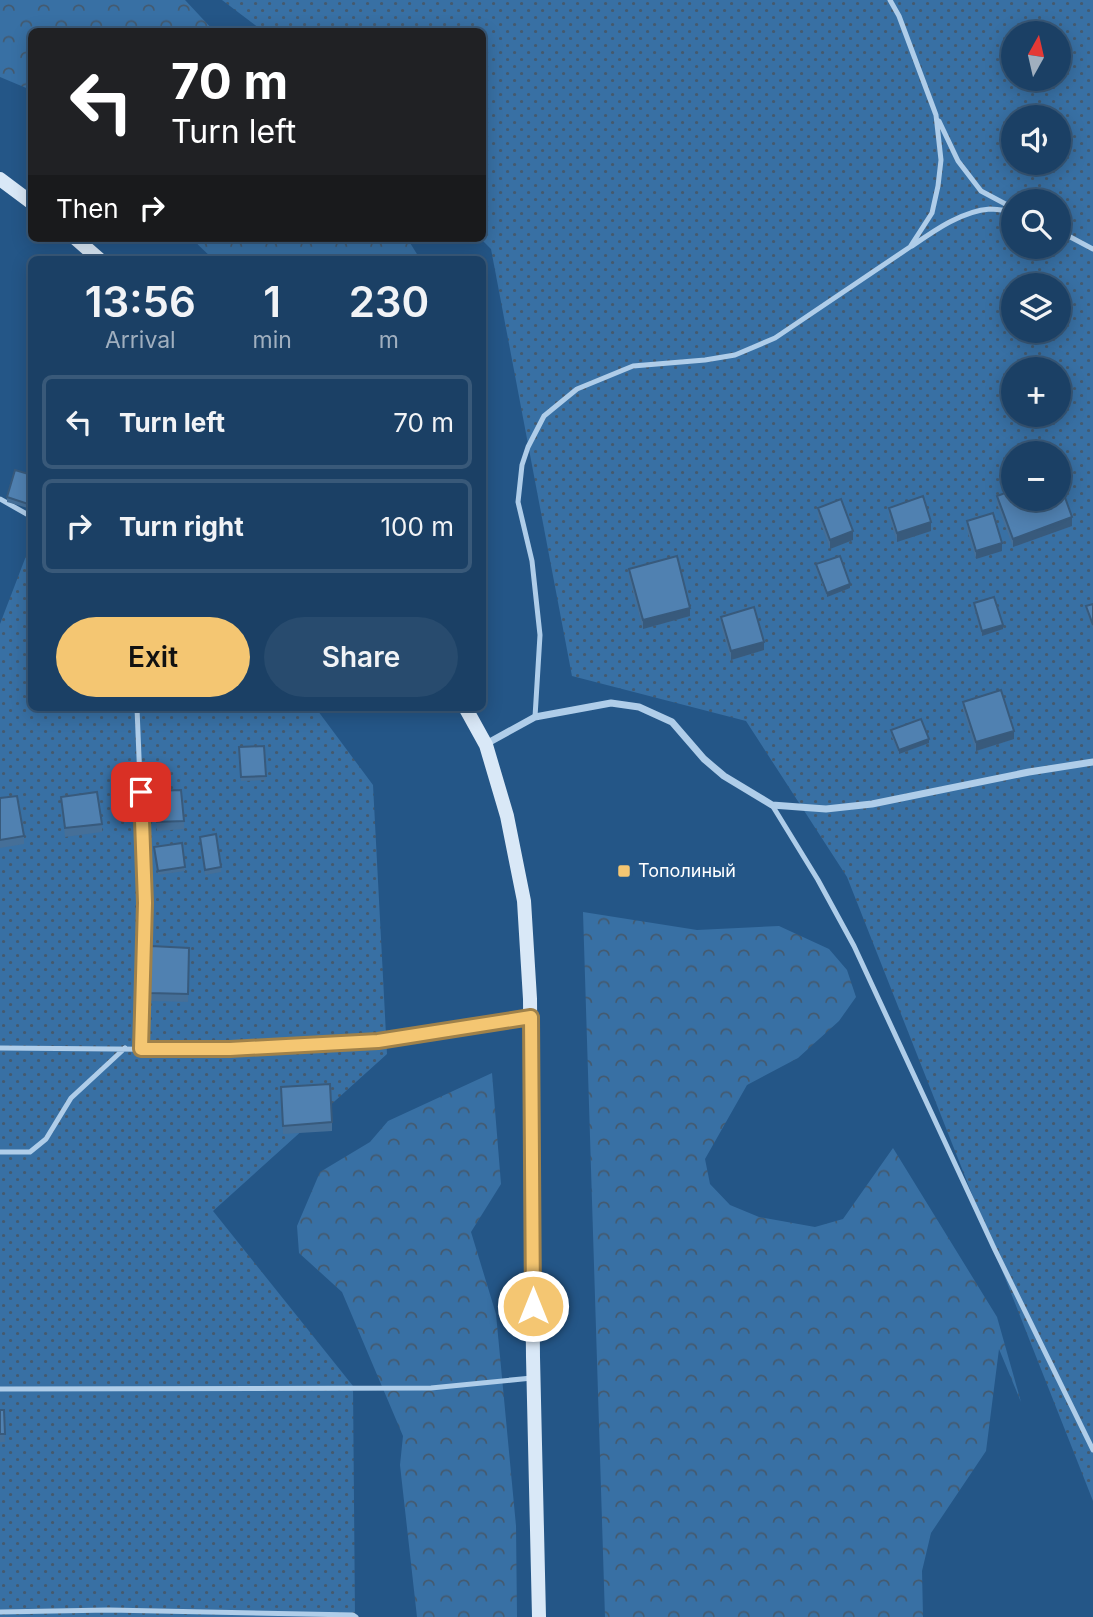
<!DOCTYPE html>
<html lang="en">
<head>
<meta charset="utf-8">
<style>
  body { margin:0; font-family:Inter,sans-serif; background:#284b6e; color:#f1f3f6; height:100vh; display:flex; flex-direction:column; font-size:26px; white-space:nowrap }
  * { box-sizing:border-box; margin:0 }
  p { font-size:23px; color:#a0afbf }
  .icon { flex:none; width:38px; height:38px; fill:none; stroke:currentColor; stroke-width:2; stroke-linecap:round; stroke-linejoin:round }
  .map { position:relative; flex:1; overflow:hidden }
  .side { position:absolute; left:28px; top:256px; width:458px; height:455px; display:flex; flex-direction:column; background:#1b4065; border-radius:10px; box-shadow:0 4px 18px #0003,0 0 0 2px #395979 }
  .side>* { flex:none }
  .banner { position:absolute; left:28px; top:28px; width:458px; height:214px; border-radius:10px; box-shadow:0 4px 18px #0003,0 0 0 2px #395979; background:#202124; color:#fff; overflow:hidden }
  .needle { width:46px; rotate:8deg }
  .buttons { position:absolute; left:1001px; top:21px; display:grid; gap:14px }
  .buttons a { display:grid; place-items:center; width:70px; height:70px; border-radius:50%; background:#1b4065; box-shadow:0 4px 18px #0003,0 0 0 2px #395979; font-size:35px }
  .pin { position:absolute; display:grid; place-items:center; width:60px; height:60px; color:#fff; margin:-30px; border-radius:14px; box-shadow:0 4px 10px #0006 }
  .me { position:absolute; width:77px; margin:-38px; rotate:0deg; stroke-linejoin:round; filter:drop-shadow(0 0 5px #0008) }
  .turn { display:flex; align-items:center; gap:24px; height:147px; padding:0 28px; font-size:32px }
  .turn .icon { width:91px; height:91px; stroke-width:2.5 }
  .turn b { display:block; font-size:49px; line-height:60px }
  .then { display:flex; align-items:center; height:66px; padding:0 28px; background:#0003; gap:14px; font-size:26px }
  .eta { display:flex; justify-content:space-evenly; align-items:center; height:119px; text-align:center }
  .eta b { font-size:42px; font-weight:600; line-height:49px }
  .action { display:flex; gap:14px; margin-top:auto; padding:14px 28px }
  .action a { flex:1; height:80px; border-radius:42px; background:#f4c672; color:#111; font-size:28px; font-weight:600; line-height:80px; text-align:center }
  .action a+a { background:#284b6e; color:#f1f3f6 }
  ul { padding:0; list-style:none }
  li { display:flex; align-items:center; gap:21px; height:94px; margin:0 14px 10px; padding:0 14px; border:4px solid #395979; border-radius:10px }
  li div { flex:1 }
  li b { display:block; font-size:26px }
  li em { font-style:normal }
  .map>svg:first-child { display:block }
</style>
</head>
<body>
<div class="map">
<svg width="1093" height="1617" viewBox="0 0 1093 1617">
  <defs>
    <pattern id="grass-dots" width="8" height="8" patternUnits="userSpaceOnUse" patternTransform="scale(1.75)"><rect width="8" height="8" fill="#3870a4"/><path d="M2 2h.1M6 6h.1" fill="none" stroke="#445a6f" stroke-width="1.8" stroke-linecap="round"/></pattern>
    <pattern id="forest-crowns" width="20" height="18" patternUnits="userSpaceOnUse" patternTransform="scale(1.75)"><rect width="20" height="18" fill="#3870a4"/><path d="M2 6a3 3 0 1 1 6 0M12 15a3 3 0 1 1 6 0" fill="none" stroke="#445a6f"/></pattern>
  </defs>
  <rect width="100%" height="100%" fill="#245687"/>
  <!-- grass -->
  <path fill="url(#grass-dots)" fill-rule="evenodd" d="M222,0H1093V1501L847,877L746,721L572,676L491,249L480,238H483V32L263,31ZM1013,33H1059V79H1013ZM1013,117H1059V163H1013ZM1013,201H1059V247H1013ZM1013,285H1059V331H1013ZM1013,369H1059V415H1013ZM1013,453H1059V499H1013Z
    M31,543L32,707H315L373,785L387,1054L213,1211L353,1386L355,1617H0V624Z"/>
  <!-- forest -->
  <path fill="url(#forest-crowns)" d="M0,0H185L214,31L32,32L31,90L0,77Z
    M191,238H407L420,259H213Z
    M583,912L697,930L779,926L829,949L847,970L856,997L839,1021L798,1058L747,1085L705,1159L710,1184L730,1205L759,1217L815,1227L843,1219L893,1148L997,1317L1021,1402L999,1349L986,1451L931,1533L922,1571L923,1617H605Z
    M492,1073L501,1184L471,1232L496,1314L516,1526L517,1617H417L400,1465L403,1436L342,1292L299,1253L297,1226L320,1172L370,1142L388,1121Z"/>
  <g fill="none" stroke-linecap="round" stroke-linejoin="round">
    <!-- lane -->
    <path stroke="#afcde9" stroke-width="5" d="M939,121L958,161L981,191L1013,208
      M1059,231L1093,249
      M912,246C935,230 962,211 990,209C998,209 1006,211 1013,212
      M0,499L32,517
      M137,708L145,903L141,1049
      M535,717L540,635L532,561L518,502L522,465L528,447L544,416L577,389L633,366L705,360L735,355L775,338L910,247L932,213L938,186L941,160L936,115L899,16L890,0
      M772,805L818,880L854,946L995,1250L1093,1450
      M0,1048L230,1050L378,1041L530,1017
      M0,1152H30L46,1139L71,1098L125,1048
      M0,1389L431,1388L532,1378
      M0,1612L109,1610L353,1615L356,1617"/>
    <!-- street -->
    <path stroke="#afcde9" stroke-width="7" d="M486,744L535,717L611,703L639,707L672,722L704,759L724,776L772,805L826,809L872,804L1029,772L1093,762"/>
    <!-- secondary -->
    <path stroke="#d9e8f7" stroke-width="14" d="M0,179L32,203
      M75,238L99,259
      M465,707L486,745L507,816L524,901L530,999L533,1357L539,1617"/>
  </g>
  <!-- wall -->
  <path fill="#456f98" d="M32,475L31,509L7,502V497Z
    M997,496L1072,526L1013,547L997,504Z
    M818,508L853,540L830,549L818,516Z
    M889,508L931,531L897,542L889,516Z
    M967,521L1002,551L976,559L967,530Z
    M816,564L850,588L827,597L816,569Z
    M629,569L690,616L643,629L629,577Z
    M974,603L1003,629L982,636L974,608Z
    M1093,604V629L1086,611V606Z
    M721,617L764,650L731,660L721,625Z
    M963,702L1014,739L976,751L963,710Z
    M891,730L929,743L899,754L891,735Z
    M264,746L266,780L241,781L239,747Z
    M155,791L184,821V829L157,831Z
    M61,797L102,824V832L65,837Z
    M0,798L24,836V844L0,848Z
    M200,837L221,867V872L205,875Z
    M154,847L185,867V871L158,875Z
    M189,948L188,1002L150,1001V993Z
    M281,1087L332,1122V1131L283,1134Z
    M0,1410H4L5,1442H0Z"/>
  <!-- shaded-wall -->
  <path fill="#385a7c" d="M1072,517V526L1013,547V539Z
    M931,522V531L897,542V533Z
    M853,531V540L830,549V540Z
    M1002,543V551L976,559V551Z
    M850,584V588L827,597V593Z
    M690,608V616L643,629V620Z
    M1003,625V629L982,636V631Z
    M764,642V650L731,660V651Z
    M1014,731V739L976,751V742Z
    M929,739V743L899,754V750Z"/>
  <!-- building -->
  <path fill="#5081b1" stroke="#385a7c" stroke-width="2" d="M15,470L32,475L31,505L7,497Z
    M1062,489L1072,517L1013,539L997,496L1013,490V499H1026L1027,502L1034,499H1059V490Z
    M923,496L931,522L897,533L889,508Z
    M841,499L853,531L830,540L818,508Z
    M993,513L1002,543L976,551L967,521Z
    M677,556L690,608L643,620L629,569Z
    M840,556L850,584L827,593L816,564Z
    M994,597L1003,625L982,631L974,603Z
    M1093,604V625L1086,606Z
    M754,607L764,642L731,651L721,617Z
    M1001,690L1014,731L976,742L963,702Z
    M921,719L929,739L899,750L891,730Z
    M264,746L266,776L241,777L239,747Z
    M181,790L184,821L157,822L155,791Z
    M97,792L102,824L65,828L61,797Z
    M17,796L24,836L0,840V798Z
    M216,834L221,867L205,870L200,837Z
    M182,843L185,867L158,871L154,847Z
    M151,946L189,948L188,994L150,993Z
    M330,1084L332,1122L283,1126L281,1087Z
    M0,1410H4L5,1434H0Z"/>
  <g fill="none" stroke-linecap="round" stroke-linejoin="round">
    <defs>
      <path id="route" d="M141,792L145,903L141,1049H230L378,1041L531,1017L533,1306"/>
    </defs>
    <!-- route casing -->
    <use href="#route" stroke="#9f814a" stroke-width="18"/>
    <!-- route -->
    <use href="#route" stroke="#f4c672" stroke-width="12"/>
  </g>
  <!-- markers -->
  <rect fill="#f4c672" stroke="#245687" stroke-width="2.5" x="617" y="864" width="14" height="14" rx="3.5"/>
  <g text-anchor="middle" stroke-width="5" stroke-linejoin="round" paint-order="stroke">
    <!-- poi labels -->
    <g font-size="18" fill="#fff" stroke="#245687" text-anchor="start">
      <text x="638" y="877">Тополиный</text>
    </g>
  </g>
</svg>
<div class="buttons">
<a><svg class="needle" viewBox="-14 -14 28 28"><path d="M0-13l5 13h-10z" fill="#e53935"/><path d="M0 13l5-13h-10z" fill="#a0afbf"/></svg></a>
<a><svg class="icon" aria-label="sound" viewBox="0 0 24 24"><path d="M4 9h4l5-4v14l-5-4H4zM17 9q2 3 0 6"/></svg></a>
<a><svg class="icon" aria-label="search" viewBox="0 0 24 24"><circle cx="10" cy="10" r="6"/><path d="M15 15l6 6"/></svg></a>
<a><svg class="icon" aria-label="layers" viewBox="0 0 24 24"><path d="M12 4l9 5-9 5-9-5zM3 14l9 5 9-5"/></svg></a>
<a>+</a>
<a>−</a>
</div>
<div class="pin" style="left:141px;top:792px;background:#d93025"><svg class="icon" aria-label="arrive" viewBox="0 0 24 24"><path d="M6 21V4h12l-3 4 3 4H6"/></svg></div>
<svg class="me" style="left:533px;top:1306px" viewBox="-20 -20 40 40"><circle r="17" fill="#f4c672" stroke="#fff" stroke-width="3"/><path d="M0-11L8 9 0 5-8 9z" fill="#fff"/></svg>
<div class="banner">
<div class="turn"><svg class="icon" aria-label="left" viewBox="0 0 24 24"><path d="M17 20v-9H6M10 6l-5 5 5 5"/></svg><div><b>70 m</b>Turn left</div></div>
<div class="then">Then<svg class="icon" aria-label="right" viewBox="0 0 24 24"><path d="M7 20v-9h11M14 6l5 5-5 5"/></svg></div>
</div>
<section class="side">
<div class="eta">
<div><b>13:56</b><p>Arrival</p></div>
<div><b>1</b><p>min</p></div>
<div><b>230</b><p>m</p></div>
</div>
<ul>
<li><svg class="icon" aria-label="left" viewBox="0 0 24 24"><path d="M17 20v-9H6M10 6l-5 5 5 5"/></svg><div><b>Turn left</b></div><em>70 m</em></li>
<li><svg class="icon" aria-label="right" viewBox="0 0 24 24"><path d="M7 20v-9h11M14 6l5 5-5 5"/></svg><div><b>Turn right</b></div><em>100 m</em></li>
</ul>
<div class="action"><a>Exit</a><a>Share</a></div>
</section>
</div>
</body>
</html>
